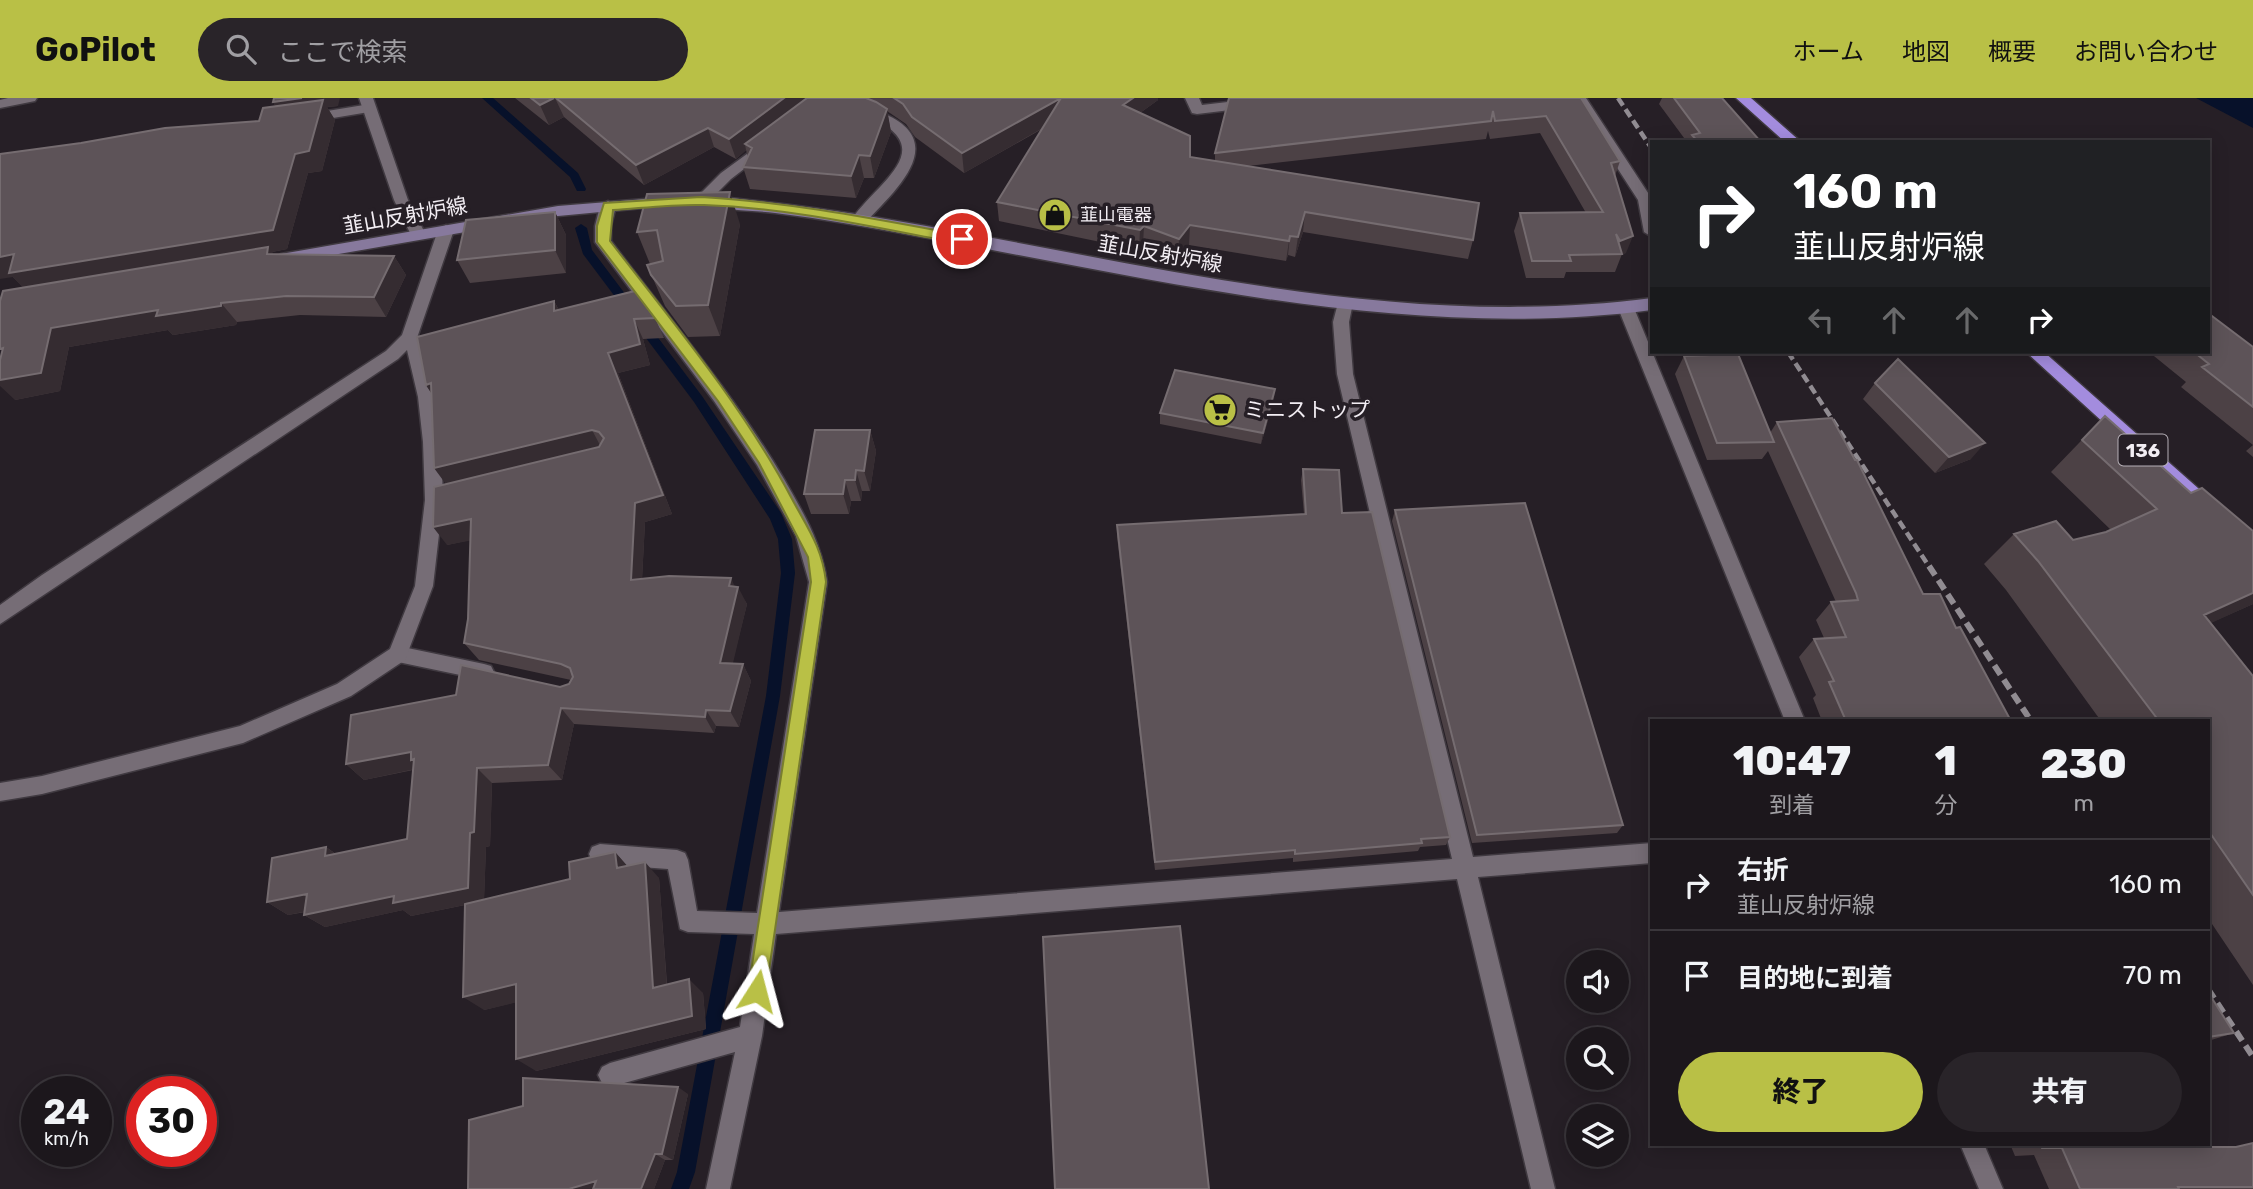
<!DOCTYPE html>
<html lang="ja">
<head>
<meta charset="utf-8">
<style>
  body { margin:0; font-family:Rubik,"Noto Sans JP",sans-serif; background:#292429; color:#f1f3f6; height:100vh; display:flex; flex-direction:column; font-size:26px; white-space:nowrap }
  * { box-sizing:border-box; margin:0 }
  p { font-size:23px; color:#a09fa3 }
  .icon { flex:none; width:38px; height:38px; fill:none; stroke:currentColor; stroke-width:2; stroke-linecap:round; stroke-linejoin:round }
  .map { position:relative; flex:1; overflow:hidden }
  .drawer { position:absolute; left:1650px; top:621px; width:560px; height:427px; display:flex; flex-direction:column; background:#1c171c; border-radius:0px; box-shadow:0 4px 18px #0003,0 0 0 2px #3a363b }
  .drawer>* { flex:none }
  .top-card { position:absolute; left:1650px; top:42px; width:560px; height:214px; border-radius:0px; box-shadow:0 4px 18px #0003,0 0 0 2px #3a363b; background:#202124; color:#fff; overflow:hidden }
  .tools { position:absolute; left:1566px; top:852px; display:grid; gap:14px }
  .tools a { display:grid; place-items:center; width:63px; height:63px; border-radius:50%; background:#1c171c; box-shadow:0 4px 18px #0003,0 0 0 2px #3a363b; font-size:35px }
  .speed { position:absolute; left:21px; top:978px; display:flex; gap:14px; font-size:35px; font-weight:700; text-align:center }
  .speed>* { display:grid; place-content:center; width:91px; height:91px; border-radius:50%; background:#1c171c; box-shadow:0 4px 18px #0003,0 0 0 2px #3a363b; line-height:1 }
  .speed small { font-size:18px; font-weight:400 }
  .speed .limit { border:10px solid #d22; background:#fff; color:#111 }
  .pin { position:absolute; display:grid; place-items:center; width:60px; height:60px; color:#fff; margin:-30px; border:4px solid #fff; border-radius:50%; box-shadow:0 2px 7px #0007 }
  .me { position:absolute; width:77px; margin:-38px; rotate:9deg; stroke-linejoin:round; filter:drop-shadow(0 0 5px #0008) }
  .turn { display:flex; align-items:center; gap:24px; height:147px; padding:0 28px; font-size:32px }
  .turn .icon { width:91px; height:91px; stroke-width:2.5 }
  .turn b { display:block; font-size:49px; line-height:60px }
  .lanes { display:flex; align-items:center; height:66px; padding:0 28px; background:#0003; justify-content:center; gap:35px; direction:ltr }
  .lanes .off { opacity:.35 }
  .eta { display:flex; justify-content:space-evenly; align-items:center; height:119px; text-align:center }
  .eta b { font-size:42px; font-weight:800; line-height:49px }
  .button { display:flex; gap:14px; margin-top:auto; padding:14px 28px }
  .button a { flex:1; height:80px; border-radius:42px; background:#b9c046; color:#111; font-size:28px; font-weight:800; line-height:80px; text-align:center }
  .button a+a { background:#292429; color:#f1f3f6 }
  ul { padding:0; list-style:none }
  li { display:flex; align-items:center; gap:21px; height:91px; padding:0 28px; border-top:2px solid #3a363b }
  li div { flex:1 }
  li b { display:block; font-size:26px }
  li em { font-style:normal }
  header { display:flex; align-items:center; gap:42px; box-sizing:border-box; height:98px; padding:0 35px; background:#b9c046; color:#111 }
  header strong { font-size:33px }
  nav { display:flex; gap:38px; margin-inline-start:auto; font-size:24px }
  .search { width:490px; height:63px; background:#292429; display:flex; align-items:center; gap:18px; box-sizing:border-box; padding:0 24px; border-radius:38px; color:#a09fa3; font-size:26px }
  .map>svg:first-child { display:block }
</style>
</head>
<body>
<header>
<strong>GoPilot</strong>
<div class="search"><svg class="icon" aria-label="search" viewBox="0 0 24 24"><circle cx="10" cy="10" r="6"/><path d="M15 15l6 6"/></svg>ここで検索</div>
<nav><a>ホーム</a><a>地図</a><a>概要</a><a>お問い合わせ</a></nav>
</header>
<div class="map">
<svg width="2253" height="1091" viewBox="0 0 2253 1091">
  <rect width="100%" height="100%" fill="#261f26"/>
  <!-- water -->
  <path fill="#07112a" d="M2196,0H2253V30Z"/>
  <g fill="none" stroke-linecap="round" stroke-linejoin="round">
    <!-- stream -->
    <path fill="#07112a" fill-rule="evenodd" d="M482,0H493L578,75L586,91L585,93H577L570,79Z
      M581,126L587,130L592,152L702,298L781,415L792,441L795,475L780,598L695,1074L689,1091H671L677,1074L766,598L781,475L778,441L770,421L694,304L583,156L575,130Z"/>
    <defs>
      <path id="service" d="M1185,0H1199L1202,7L1262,0H1305L1298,4L1197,16L1192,15Z
        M370,6L375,7V13L309,24L302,20L309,16Z
        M398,548L484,566L491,568L494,574L491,580L484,582L398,564L391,562L388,556L391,550Z"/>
      <path id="minor" d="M8,0H37L35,3L0,10V2Z
        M359,0H373L408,102L426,137L423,141H413L394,102Z
        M828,0C849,0 866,7 885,16C950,45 895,93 864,126L859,127L851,122C878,83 942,50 867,18C855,13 837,9 828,0Z
        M1572,0H1586L1652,101V139L1644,134L1638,102Z
        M766,42L771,44L773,47L771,50L731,81L706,106H696L694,103L696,100L721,75Z
        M608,103L616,108L611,128V143C670,221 734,297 784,381C803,414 822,446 827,484L779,814L1452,761L1337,276L1333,224L1339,201H1351L1353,205L1349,224L1353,276L1473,759L1652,745V765L1478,779L1555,1091H1531L1457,781L776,836L762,938L730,1091H706L735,954L610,989L602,985L598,977L602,969L610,965L740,929L754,836L688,834L680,831L668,771L600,766L592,763L589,756L592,749L600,746L677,752L685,755L688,762L697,813L757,815L809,484L796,438L757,367L714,303L595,144V128L600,108Z
        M446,127L454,132L417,240L425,255L434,299L441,344L443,402L433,488L405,562L351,598L243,645L42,696L0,703V685L42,678L240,628L337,586L390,551L415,488L425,402L423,344L418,299L407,252L398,261L0,526V507L42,477L386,253L402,237L438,132Z
        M1626,204L1634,210L1805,623H1785L1618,210Z
        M1960,1046H1984L2003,1091H1979Z"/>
      <path id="secondary" d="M707,98C1022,124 1332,242 1652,200V212C1410,244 1154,181 917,138C870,129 823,121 775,115C752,112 725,113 702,106L700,103Z
        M670,99L675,101L677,104L675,107L558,118L281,166L273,161L281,156L558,108Z"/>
      <path id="trunk" d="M1736,0H1751L1801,44H1785Z
        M2026,254H2044L2216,406L2219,411L2216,416H2204Z"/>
    </defs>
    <!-- service casing -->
    <use href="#service" stroke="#403a41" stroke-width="3"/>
    <!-- minor casing -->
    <use href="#minor" stroke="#403a41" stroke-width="3"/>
    <!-- secondary casing -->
    <use href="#secondary" stroke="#403a41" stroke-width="3"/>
    <!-- trunk casing -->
    <use href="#trunk" stroke="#403a41" stroke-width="3"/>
    <!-- service -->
    <use href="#service" fill="#766d76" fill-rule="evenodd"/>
    <!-- minor -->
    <use href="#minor" fill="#766d76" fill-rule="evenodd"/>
    <!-- secondary -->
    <use href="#secondary" fill="#87799d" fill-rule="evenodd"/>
    <!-- trunk -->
    <use href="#trunk" fill="#a38cde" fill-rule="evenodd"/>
    <!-- rail-far1 -->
    <path stroke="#918c92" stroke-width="4.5" stroke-dasharray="9 4.5" stroke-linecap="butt" d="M1618,0L1652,51
      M1788,254L1930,470"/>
    <!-- rail -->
    <path stroke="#918c92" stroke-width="6" stroke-dasharray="11 6" stroke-linecap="butt" d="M1929,468L2031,623
      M2208,891L2253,959"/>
  </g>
  <!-- wall -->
  <path fill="#4c4145" d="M515,0H1158V2L1140,15L1190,59L1215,63V55L1581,0L1620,63L1615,78L1626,155L1622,156L1615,174H1566L1564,180H1526L1514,133L1520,115H1586L1540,35L1490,41L1488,33L1486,41L1248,68L1473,142L1468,161L1303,134L1295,159L1288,157L1286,163L1189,147L1178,160L1143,147L1139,152L999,123L997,104L1042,31L964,75L915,39L906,26L887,13L891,34L874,80H864L856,100L750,91L743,69L748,59L746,52L736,61L714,49L644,87L564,19L549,27Z
    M1662,0H1722L1761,44H1687L1659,6Z
    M273,4L338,8L327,9L335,22L322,73L308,75L287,151L272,154L273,156L394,158L406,177L386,219L300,217L237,224L236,227L173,237L168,232L69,249L60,293L15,302L23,189L13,179L259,23L276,9Z
    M555,114L566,137V175L470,185L457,162Z
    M740,126L720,238L688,239L665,208L647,167L650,166L637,134Z
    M554,203L559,212L655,220L664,240L643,241L650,267L618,275L672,416L645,424L642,481L735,488L747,506L732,566H743L751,583L739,629L716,628L714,635L574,626L562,682L492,685L490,748L486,749L484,801L570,781L615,754L627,768L659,780L667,886L703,895L706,931L536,973L516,904L484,912L465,807L411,818L403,812L325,829L304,817L305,814L288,817L267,804L326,749L336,756L407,741L413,672L364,682L346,666L569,586L571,582L479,562L464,545L468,521L470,442L447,447V386L432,296L426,287Z
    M2253,249V347L2181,289L2186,284L2149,254H2208Z
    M1684,258L1770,335L1777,324L1923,496L1956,530L2011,623H1822L1813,600L1816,597L1799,559L1814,541L1824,540L1816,522L1831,504H1836L1768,353L1762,361L1707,362L1675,276Z
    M1875,285L1971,361L1935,375L1863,301Z
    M1274,302L1261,346L1160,326V315Z
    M2105,318L2253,506L2210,525L2253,578V887L2208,820V623H2101L2006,492L1984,466L2014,436L2073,442L2106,434L2111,432L2051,374Z
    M870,332L876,353L870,393H862L861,403H851L849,416H811L804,396Z
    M2253,347V359L2246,353Z
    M1303,371L1342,415L1450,739L1446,747L1420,749L1418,753L1293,764V760L1155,772L1117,438V427L1304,416L1301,382Z
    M1395,412L1623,727L1617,735L1472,745L1392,423Z
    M2208,894L2234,935L2208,943Z
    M688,996L673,1062H665L654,1091H468Z
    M2253,1045V1091H2049L2034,1057L2015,1058L2010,1046H2172L2173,1049H2236Z"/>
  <!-- shaded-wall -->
  <path fill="#352c31" d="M302,0H340L338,8L327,9L335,22L322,73L308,75L287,151L272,154L283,169L27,194L13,179L0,181V159L295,56L280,16L273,4Z
    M555,0L564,19L549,27L540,7Z
    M784,0H816L745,46L746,52L736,61L729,41Z
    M1061,0L1062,19L964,75L962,55Z
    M1133,0H1158V2L1123,27V7Z
    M887,11L891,34L874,80L870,58Z
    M708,30L714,49L644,87L636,67Z
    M859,57L864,80L856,100L851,78Z
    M730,94L740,126L720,238L708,207Z
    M555,114L566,137V175L555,152Z
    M1305,114L1303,134L1295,159L1298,139Z
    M1190,127L1189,147L1178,160L1179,141Z
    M1144,128L1143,147L1139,152L1140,132Z
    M1290,138L1288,157L1286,163L1289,143Z
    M1633,138L1626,155L1622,156L1614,157L1620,143Z
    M394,158L406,177L386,219L374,199Z
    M554,203L565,224L554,213Z
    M221,205L237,224L236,227L173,237L168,232L69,249L60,293L15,302L0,288V282L51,230L158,212Z
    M634,221L643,241L650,267L618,275L672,416L645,424L641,500L631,482L608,255Z
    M431,285L439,307L426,287Z
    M1275,291L1274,302L1261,346L1263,335Z
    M592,332L602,351L448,389L434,370Z
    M870,332L876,353L870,393L864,373Z
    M1985,345L1971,361L1935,375L1949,359Z
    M856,372L862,393L861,403L855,382Z
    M845,382L851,403L849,416L843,396Z
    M471,421L484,440L447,447L433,429Z
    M731,480L737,493L738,489L747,506L729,582L720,565L729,488Z
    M2253,495V506L2165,546L2204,517Z
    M743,566L751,583L739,629L730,613Z
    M561,610L574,626L562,682L548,667Z
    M706,612L716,628L714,635L705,619Z
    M411,654L420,670L364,682L346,666Z
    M477,670L492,685L490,748L486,749L484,803L411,818L403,812L325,829L304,817L394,798L470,735Z
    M326,749L345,763L325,758Z
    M615,754L630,771L617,770Z
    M645,764L659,780L668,903L653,890Z
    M307,796L327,809L288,817L267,804Z
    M689,881L703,895L706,931L536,973L516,961Z
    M516,886L535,900L484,912L463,899Z
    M678,989L688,996L673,1062L662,1056Z
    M655,1056L665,1062L654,1091H641Z
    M596,1083L600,1091H569Z"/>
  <!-- building -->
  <path fill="#5d5358" stroke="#756c70" stroke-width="2" d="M274,0H302L273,4Z
    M531,0H554L540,7Z
    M556,0H784L729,41L708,30L636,67Z
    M807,0H866L876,4L887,11L870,58L859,57L851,78L743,69L752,50L745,46Z
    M894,0H1061L962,55L912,19L903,6Z
    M1061,0H1133L1123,7L1190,38V59L1479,105L1473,142L1305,114L1298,139L1290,138L1289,143L1190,127L1179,141L1144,128L1140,132L997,104Z
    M1229,0H1581L1620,63L1611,65L1633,138L1620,143L1616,136L1622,156L1569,157L1571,163H1532L1520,115L1603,114L1546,18L1495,23L1493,13L1491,23L1215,55Z
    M1674,0H1722L1761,44H1698L1692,37L1700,35Z
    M323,2L309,53L295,56L273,132L9,175L14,156L0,159V56L81,45L165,30L259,23L263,10Z
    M730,94L708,207L676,208L651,177L647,167L663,163L657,132L637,134L647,96Z
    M555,114V152L457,162L466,122Z
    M268,149L267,156L394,158L374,199L286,198L221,205V208L156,218L158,212L51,230L41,275L0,282V262L3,250L0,251V203L3,193Z
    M635,193L655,220L634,221L640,246L608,255L663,397L635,405L631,482L669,478L731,480L729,488L738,489L720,565L743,566L730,613L706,612L705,619L561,610L548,667L477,670L474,734L470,735L468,790L393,805L394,798L304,817L307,796L267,804L272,760L326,749L325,758L407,741L414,661L411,662V654L346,666L351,617L456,597L461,567L560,589L569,586L573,579L570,570L561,566L464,545L468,521L471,421L433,429L434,389L599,349L604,340L599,334L592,332L434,370L431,285L426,287L417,239L554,203V213Z
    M2208,215L2253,249V309L2202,269L2209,266L2194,254H2208Z
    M1738,256L1774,344L1717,345L1684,258Z
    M1898,261L1985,345L1949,359L1875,285Z
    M1175,272L1275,291L1263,335L1160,315Z
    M2105,318L2191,395L2202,390L2253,433V495L2204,517L2253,578V797L2208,732V623H2159L2038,463L2014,436L2056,423L2073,442L2106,434L2157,411L2082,342Z
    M1832,320L1855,362H1857L1923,496H1940L1956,530L1960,529L2011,623H1846L1829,584L1834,583L1814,541L1846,539L1831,504L1858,502L1856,495L1777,324Z
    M815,332H870L864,373L856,372L855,382H845L843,396H804Z
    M1303,371L1339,372L1342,415L1372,414L1450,739L1421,741L1422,745L1295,756V752L1155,764L1117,427L1306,416Z
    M1525,405L1623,727L1477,737L1395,412Z
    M615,754L617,770L645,764L653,890L689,881L692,918L516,961V886L463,899L465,806L570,781L569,764Z
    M1180,828L1209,1091H1055L1043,839Z
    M2208,894L2234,935L2208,939Z
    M523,980L678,989L662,1056H655L641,1091H593L596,1083L569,1091H468L469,1022L523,1008Z
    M2253,1045V1089H2178L2179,1091H2080L2062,1050H2042L2040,1046H2172L2173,1049H2236Z"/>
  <!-- route -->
  <path fill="#b9c046" stroke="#787d2e" stroke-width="2" d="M701,99C789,104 875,121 962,137L968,141L962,146C877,130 791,110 704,107C674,106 643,110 613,112L610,143C675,227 742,307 792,401C808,431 822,449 826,484L766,893L763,900L757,903L750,900L748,893L811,484L808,459L759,365L718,303L597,144V128L604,105Z"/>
  <!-- icons -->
  <defs>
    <symbol id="shop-disc" viewBox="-11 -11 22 22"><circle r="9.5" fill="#b9c046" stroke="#261f26"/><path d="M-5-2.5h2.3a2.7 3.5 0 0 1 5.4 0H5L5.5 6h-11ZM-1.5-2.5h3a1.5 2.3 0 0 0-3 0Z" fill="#111"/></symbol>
    <symbol id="supermarket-disc" viewBox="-11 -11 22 22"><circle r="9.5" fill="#b9c046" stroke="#261f26"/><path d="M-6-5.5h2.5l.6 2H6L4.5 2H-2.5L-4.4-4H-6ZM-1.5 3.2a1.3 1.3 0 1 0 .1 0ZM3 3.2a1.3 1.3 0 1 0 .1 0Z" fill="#111"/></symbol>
  </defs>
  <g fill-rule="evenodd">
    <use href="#shop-disc" x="1036" y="98" width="38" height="38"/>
    <use href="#supermarket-disc" x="1201" y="293" width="38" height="38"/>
  </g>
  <g text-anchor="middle" stroke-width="7" stroke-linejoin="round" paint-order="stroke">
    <!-- far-poi labels -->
    <g font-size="18" fill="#f2edf3" stroke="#261f26" text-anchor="start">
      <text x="1080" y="123">韮山電器</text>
    </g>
    <!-- shield labels -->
    <rect fill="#261f26" stroke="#b5afb6" stroke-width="2" x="2118.5" y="336.5" width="49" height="31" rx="5"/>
    <g font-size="19" font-weight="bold" fill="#f2edf3">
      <text x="2143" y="359">136</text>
    </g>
    <!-- street labels -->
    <g font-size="21" fill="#f2edf3" stroke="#261f26">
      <text transform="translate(405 118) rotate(-10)" y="7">韮山反射炉線</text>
      <text transform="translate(1160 156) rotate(10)" y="7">韮山反射炉線</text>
    </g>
    <!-- poi labels -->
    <g font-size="21" fill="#f2edf3" stroke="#261f26" text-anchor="start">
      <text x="1244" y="319">ミニストップ</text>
    </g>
  </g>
</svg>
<div class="tools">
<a><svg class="icon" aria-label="sound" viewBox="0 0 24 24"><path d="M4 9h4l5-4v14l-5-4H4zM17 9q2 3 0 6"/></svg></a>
<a><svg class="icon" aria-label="search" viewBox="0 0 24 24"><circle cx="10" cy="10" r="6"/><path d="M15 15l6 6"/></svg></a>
<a><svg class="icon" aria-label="layers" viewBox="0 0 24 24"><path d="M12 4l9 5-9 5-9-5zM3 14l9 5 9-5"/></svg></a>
</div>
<div class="speed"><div>24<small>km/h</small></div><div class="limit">30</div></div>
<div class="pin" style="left:962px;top:141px;background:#d93025"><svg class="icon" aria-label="arrive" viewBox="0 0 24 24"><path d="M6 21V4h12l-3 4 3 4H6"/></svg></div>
<svg class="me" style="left:757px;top:893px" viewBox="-20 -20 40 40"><path d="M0-17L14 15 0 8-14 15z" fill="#b9c046" stroke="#fff" stroke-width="4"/></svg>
<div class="top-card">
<div class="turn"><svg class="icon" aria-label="right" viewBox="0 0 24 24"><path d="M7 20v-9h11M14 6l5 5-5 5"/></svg><div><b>160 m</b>韮山反射炉線</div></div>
<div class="lanes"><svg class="icon off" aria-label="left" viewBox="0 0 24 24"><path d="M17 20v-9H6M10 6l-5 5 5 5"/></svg><svg class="icon off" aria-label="ahead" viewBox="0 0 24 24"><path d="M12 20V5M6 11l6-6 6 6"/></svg><svg class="icon off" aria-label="ahead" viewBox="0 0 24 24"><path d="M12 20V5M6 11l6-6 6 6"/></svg><svg class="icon" aria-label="right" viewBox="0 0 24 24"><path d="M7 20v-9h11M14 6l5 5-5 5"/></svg></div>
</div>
<section class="drawer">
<div class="eta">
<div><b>10:47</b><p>到着</p></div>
<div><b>1</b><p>分</p></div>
<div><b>230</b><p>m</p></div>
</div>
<ul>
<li><svg class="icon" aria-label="right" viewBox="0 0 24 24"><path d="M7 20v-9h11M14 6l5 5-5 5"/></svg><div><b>右折</b><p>韮山反射炉線</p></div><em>160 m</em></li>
<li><svg class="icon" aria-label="arrive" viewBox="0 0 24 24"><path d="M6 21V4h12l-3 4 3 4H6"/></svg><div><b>目的地に到着</b></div><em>70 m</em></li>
</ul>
<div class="button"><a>終了</a><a>共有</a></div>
</section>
</div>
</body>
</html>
